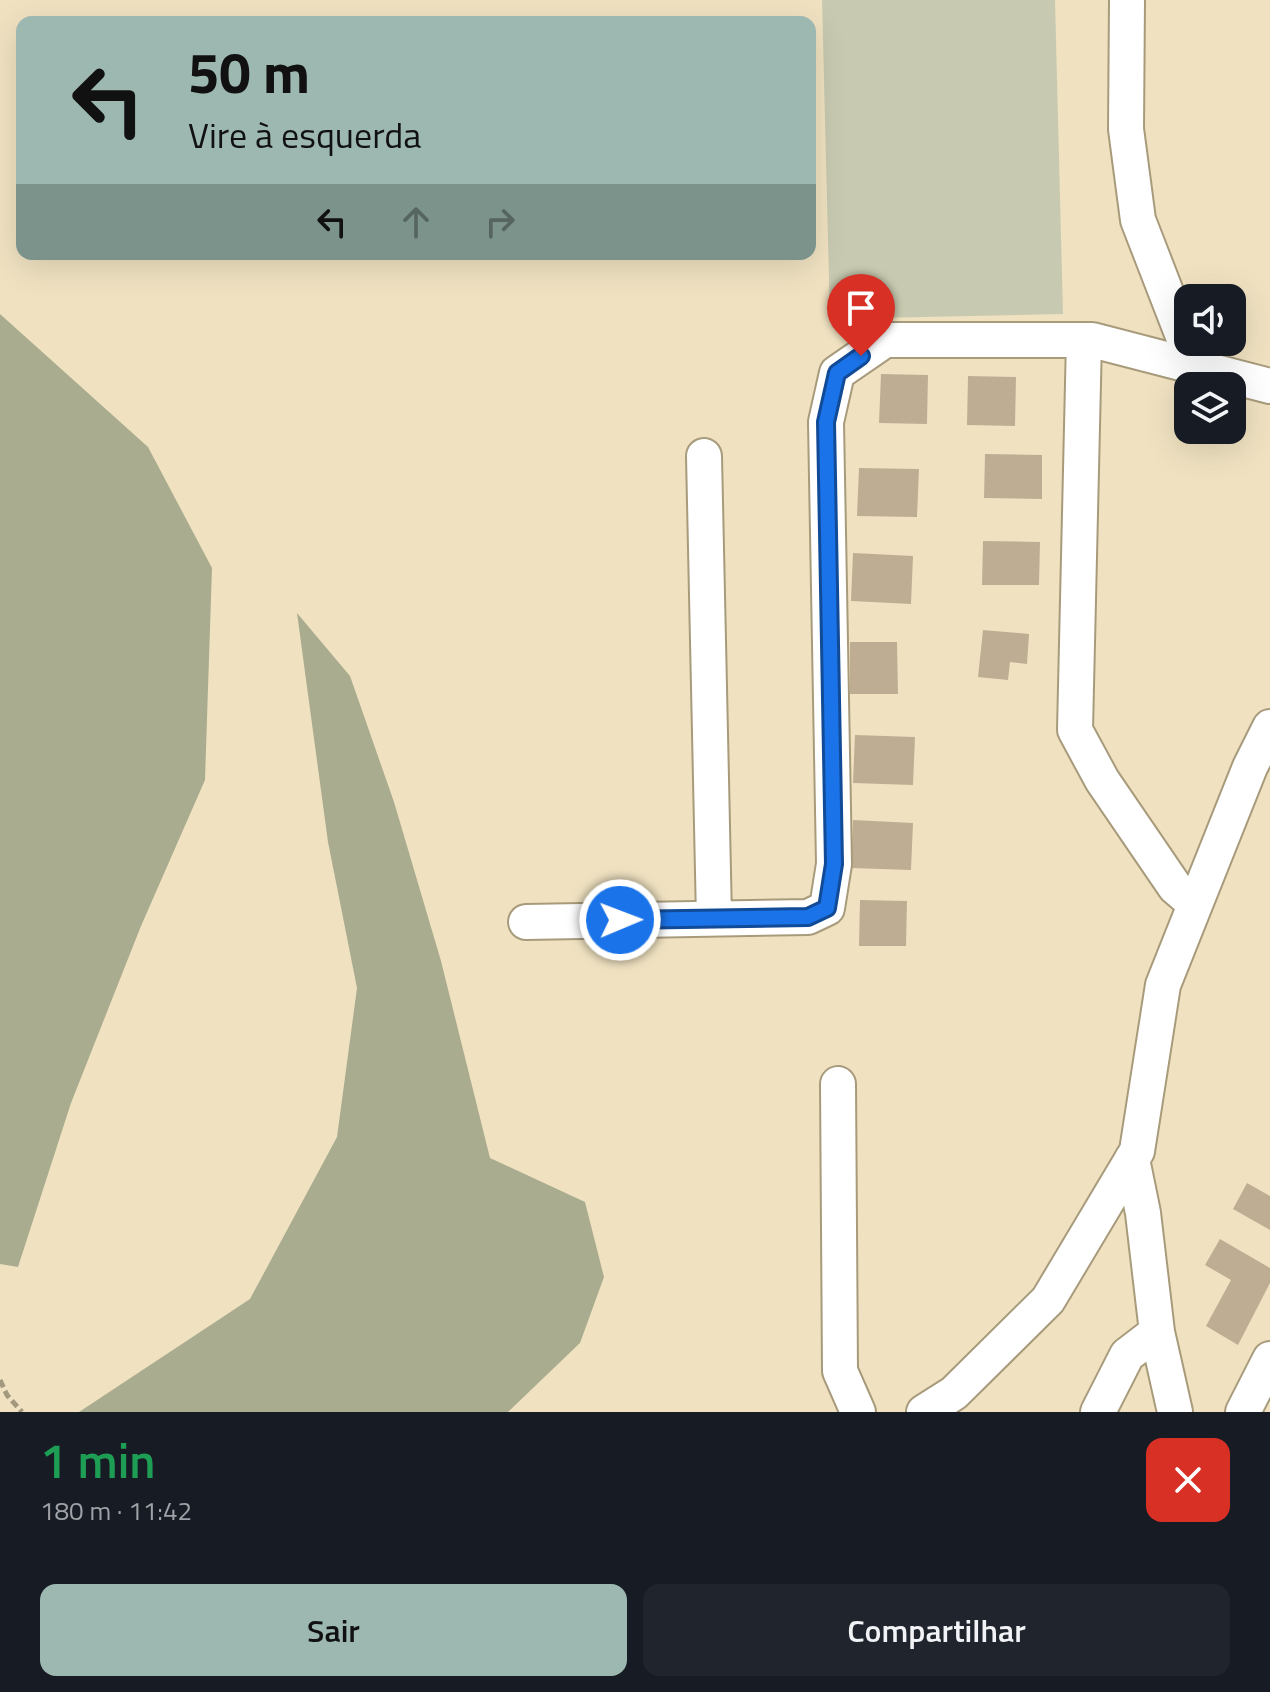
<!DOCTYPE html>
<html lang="pt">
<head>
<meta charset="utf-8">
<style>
  body { margin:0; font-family:"Titillium Web",sans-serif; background:#20242c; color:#f1f3f6; height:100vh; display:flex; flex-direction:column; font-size:30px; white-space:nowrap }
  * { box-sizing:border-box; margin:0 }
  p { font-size:26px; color:#9ea1a6 }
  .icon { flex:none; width:44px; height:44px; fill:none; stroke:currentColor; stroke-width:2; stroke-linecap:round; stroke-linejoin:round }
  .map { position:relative; height:1412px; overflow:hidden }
  .panel { display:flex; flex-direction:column; background:#171b24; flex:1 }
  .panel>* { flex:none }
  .banner { position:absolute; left:16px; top:16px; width:800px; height:244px; border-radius:16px; box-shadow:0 8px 32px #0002; background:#9cb8b0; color:#111; overflow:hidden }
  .buttons { position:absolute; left:1174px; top:284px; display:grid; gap:16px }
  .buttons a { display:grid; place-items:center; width:72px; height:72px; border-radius:16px; background:#171b24; box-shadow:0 8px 32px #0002; font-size:40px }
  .pin { position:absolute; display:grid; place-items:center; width:68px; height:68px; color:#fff; margin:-82px -34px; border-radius:50% 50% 50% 0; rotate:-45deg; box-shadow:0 0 8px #0007 }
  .pin .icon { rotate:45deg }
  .me { position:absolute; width:88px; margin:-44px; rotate:89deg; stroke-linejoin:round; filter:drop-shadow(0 0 6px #0008) }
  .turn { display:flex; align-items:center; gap:28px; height:168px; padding:0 40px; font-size:36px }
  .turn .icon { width:104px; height:104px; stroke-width:2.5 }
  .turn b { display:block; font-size:56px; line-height:68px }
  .lanes { display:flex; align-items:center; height:76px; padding:0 40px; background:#0003; justify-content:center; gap:40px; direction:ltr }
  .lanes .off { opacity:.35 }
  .round { display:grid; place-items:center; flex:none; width:84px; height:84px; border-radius:16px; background:#20242c }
  .summary { display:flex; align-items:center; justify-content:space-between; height:136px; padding:0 40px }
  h1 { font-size:48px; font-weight:600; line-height:60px; color:#1e9e55 }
  .primary-button { display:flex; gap:16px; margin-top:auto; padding:16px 40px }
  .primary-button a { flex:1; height:92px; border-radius:16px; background:#9cb8b0; color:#111; font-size:32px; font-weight:600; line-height:92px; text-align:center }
  .primary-button a+a { background:#20242c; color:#f1f3f6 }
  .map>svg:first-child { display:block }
</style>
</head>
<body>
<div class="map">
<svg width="1270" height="1412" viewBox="0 0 1270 1412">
  <rect width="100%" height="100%" fill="#f0e2c1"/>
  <!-- green -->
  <path fill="#c7cab0" d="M822,0H1055L1063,314L830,319Z"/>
  <!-- forest -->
  <path fill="#a9ac8f" d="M0,314L148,447L212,568L205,780L141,926L71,1103L18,1267L0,1264Z
    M297,613L350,676L394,802L441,961L490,1158L585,1202L604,1277L580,1343L508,1412H79L250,1299L337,1137L357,988L328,842Z"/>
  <!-- building -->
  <path fill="#bead93" d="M881,374L928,375L927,424L879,423Z
    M968,376L1016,377L1015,426L967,425Z
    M985,454L1042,455V499L984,498Z
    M859,468L919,469L917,517L857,516Z
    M983,541L1040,542L1039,585H982Z
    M853,553L913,556L911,604L851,601Z
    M983,630L1029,634L1027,664L1010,662L1008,680L978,677Z
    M850,642H897L898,694H850Z
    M855,735L915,737L913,785L853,783Z
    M853,820L913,823L911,870L851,868Z
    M860,900L907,901L906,946H859Z
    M1247,1183L1270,1196V1230L1233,1209Z
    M1220,1239L1270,1268V1283L1238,1345L1206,1326L1231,1280L1205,1265Z"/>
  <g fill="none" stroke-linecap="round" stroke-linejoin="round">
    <defs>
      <path id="minor" d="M1127,0L1126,129L1138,220L1195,367
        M1084,340L1075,730L1102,780L1175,887L1195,904
        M704,456L714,918
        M526,922L808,917L827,908L834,864L826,422L837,373L885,340H1092L1270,386
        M838,1084L840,1371L858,1412
        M1132,1159L1143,1213L1157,1332L1175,1412
        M924,1412L954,1393L1048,1300L1137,1151L1163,985L1250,767L1270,727
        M1098,1412L1127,1355L1157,1332
        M1243,1412L1270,1359"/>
    </defs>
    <!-- minor casing -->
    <use href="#minor" stroke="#a89b7c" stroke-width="38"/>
    <!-- path -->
    <path stroke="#a3997f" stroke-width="5" stroke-dasharray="8 4" stroke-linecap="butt" d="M0,1380L7,1395L22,1412"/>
    <!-- minor -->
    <use href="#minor" stroke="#fff" stroke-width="34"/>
  </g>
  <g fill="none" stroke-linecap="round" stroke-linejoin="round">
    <defs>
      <path id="route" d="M620,920L808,917L827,908L834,864L826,422L837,373L861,356"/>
    </defs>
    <!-- route casing -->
    <use href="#route" stroke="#114b97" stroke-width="20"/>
    <!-- route -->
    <use href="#route" stroke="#1a73e8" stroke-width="14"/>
  </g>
</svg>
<div class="buttons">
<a><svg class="icon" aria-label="sound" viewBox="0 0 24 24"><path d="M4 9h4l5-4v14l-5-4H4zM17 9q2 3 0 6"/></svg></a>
<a><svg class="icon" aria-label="layers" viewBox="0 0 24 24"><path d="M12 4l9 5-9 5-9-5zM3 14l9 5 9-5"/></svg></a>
</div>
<div class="pin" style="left:861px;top:356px;background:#d93025"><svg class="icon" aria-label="arrive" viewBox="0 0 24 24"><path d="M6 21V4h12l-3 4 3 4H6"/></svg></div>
<svg class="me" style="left:620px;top:920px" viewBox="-20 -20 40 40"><circle r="17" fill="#1a73e8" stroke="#fff" stroke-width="3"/><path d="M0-11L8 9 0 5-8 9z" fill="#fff"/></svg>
<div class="banner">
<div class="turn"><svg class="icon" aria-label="left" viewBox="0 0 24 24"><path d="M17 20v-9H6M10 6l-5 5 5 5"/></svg><div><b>50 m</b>Vire à esquerda</div></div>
<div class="lanes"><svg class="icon" aria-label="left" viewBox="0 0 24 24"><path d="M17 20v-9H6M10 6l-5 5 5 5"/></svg><svg class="icon off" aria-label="ahead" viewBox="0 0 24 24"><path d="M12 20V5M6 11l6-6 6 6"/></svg><svg class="icon off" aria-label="right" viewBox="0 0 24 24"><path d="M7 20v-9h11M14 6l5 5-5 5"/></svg></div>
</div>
</div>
<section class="panel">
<div class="summary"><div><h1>1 min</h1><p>180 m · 11:42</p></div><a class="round" style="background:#d93025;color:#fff"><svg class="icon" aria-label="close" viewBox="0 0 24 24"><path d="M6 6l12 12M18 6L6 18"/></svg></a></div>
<div class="primary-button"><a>Sair</a><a>Compartilhar</a></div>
</section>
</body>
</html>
